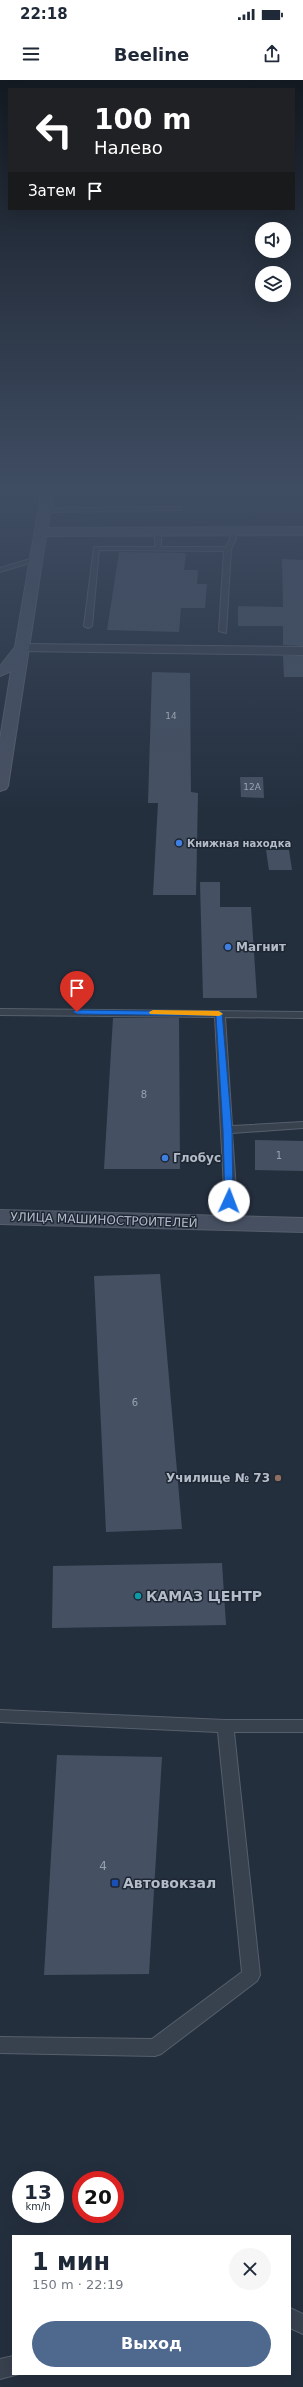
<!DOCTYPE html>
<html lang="ru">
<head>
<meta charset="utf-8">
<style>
  body { margin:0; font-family:"DejaVu Sans",sans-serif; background:#f6f6f7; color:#1f2937; height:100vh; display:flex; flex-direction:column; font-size:15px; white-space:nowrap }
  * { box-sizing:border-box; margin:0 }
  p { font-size:13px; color:#747a83 }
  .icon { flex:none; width:22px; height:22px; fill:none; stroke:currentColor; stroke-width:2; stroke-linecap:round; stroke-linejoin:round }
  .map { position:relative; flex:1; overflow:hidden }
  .drawer { position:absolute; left:12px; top:2155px; width:279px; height:140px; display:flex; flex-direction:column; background:#fff; border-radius:0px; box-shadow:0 4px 16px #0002 }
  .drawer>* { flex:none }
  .banner { position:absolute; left:8px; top:8px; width:287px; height:122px; border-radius:0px; box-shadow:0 4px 16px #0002; background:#202124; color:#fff; overflow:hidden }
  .controls { position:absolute; left:255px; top:142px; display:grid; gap:8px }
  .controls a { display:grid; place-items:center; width:36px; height:36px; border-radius:50%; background:#fff; box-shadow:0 4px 16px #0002; font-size:20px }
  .speed { position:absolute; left:12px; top:2091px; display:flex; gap:8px; font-size:20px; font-weight:700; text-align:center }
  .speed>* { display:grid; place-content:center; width:52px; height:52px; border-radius:50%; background:#fff; box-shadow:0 4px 16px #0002; line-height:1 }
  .speed small { font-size:10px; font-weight:400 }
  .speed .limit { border:6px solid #d22; background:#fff; color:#111 }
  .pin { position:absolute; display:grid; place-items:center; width:34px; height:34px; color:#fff; margin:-41px -17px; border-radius:50% 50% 50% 0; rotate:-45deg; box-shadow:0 0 4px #0007 }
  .pin .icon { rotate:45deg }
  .me { position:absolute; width:44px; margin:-22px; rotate:2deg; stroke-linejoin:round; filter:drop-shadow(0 0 3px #0008) }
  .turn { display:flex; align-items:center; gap:14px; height:84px; padding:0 20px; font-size:18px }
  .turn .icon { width:52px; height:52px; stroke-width:2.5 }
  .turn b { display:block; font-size:28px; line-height:34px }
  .then { display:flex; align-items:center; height:38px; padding:0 20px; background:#0003; gap:8px; font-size:15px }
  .round { display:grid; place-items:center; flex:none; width:42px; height:42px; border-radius:21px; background:#f6f6f7 }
  .headline { display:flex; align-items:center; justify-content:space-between; height:68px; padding:0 20px }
  h1 { font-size:24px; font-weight:800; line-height:30px }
  .primary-button { display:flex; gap:8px; margin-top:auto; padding:8px 20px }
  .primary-button a { flex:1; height:46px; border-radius:24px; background:#4f688e; color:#fff; font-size:16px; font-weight:800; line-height:46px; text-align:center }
  .status { display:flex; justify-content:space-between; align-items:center; height:28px; padding:0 20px; background:#fff; direction:ltr }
  .status svg { height:11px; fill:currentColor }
  header { display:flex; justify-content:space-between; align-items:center; height:52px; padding:0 20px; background:#fff; font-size:18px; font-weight:800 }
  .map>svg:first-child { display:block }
</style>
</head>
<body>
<div class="status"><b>22:18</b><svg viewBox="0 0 49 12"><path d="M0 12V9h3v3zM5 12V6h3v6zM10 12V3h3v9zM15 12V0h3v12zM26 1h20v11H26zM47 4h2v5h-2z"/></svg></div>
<header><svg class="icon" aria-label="menu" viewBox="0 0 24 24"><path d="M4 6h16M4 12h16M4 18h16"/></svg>Beeline<svg class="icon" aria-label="share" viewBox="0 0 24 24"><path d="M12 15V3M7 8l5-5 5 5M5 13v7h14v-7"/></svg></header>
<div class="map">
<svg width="303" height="2307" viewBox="0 0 303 2307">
  <rect width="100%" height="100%" fill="#242f3e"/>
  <!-- building -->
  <path fill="#455162" d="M119,472L186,473L184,490H198L197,504H207L205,528H181L179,552L107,550Z
    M282,479L303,480V566L283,565V546H238V526L283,527Z
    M283,576H303V597H284Z
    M152,592L190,593L191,712L198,713L196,815H153L158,723H148Z
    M240,697H263L264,718L241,717Z
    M266,770H289L292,790H269Z
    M200,802H220V827H251L257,918H203Z
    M113,938H179L180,1089H104Z
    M255,1060L303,1061V1091L255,1090Z
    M160,1194L182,1449L106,1452L94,1196Z
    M222,1483L226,1545L52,1548L53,1486Z
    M57,1675L162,1677L149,1894L44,1895Z"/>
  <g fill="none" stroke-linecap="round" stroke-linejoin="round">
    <defs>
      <path id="lane" d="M179,427L181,428V430L45,432L42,430L45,428Z
        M158,450L161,452V467H226L230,459V451L233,449L236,451V459L231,469L226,553L219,551L224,471L99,470L92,546L88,548L84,546L94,467H155V452Z
        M37,477L40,479L39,480L0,492V488Z
        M0,929L303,932V938L225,937L232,1046L303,1042V1048L232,1053L236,1109L234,1144L232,1147H224L222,1144L224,1109L215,937L0,935Z
        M0,1630L225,1640H303V1652H234L260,1895L257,1901L161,1974L155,1976L0,1973V1957L152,1959L242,1892L218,1652L0,1642Z
        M290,2228L303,2234V2254L290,2248Z
        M13,2276V2294H19L0,2299V2279Z"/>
      <path id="street" d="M22,564L303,567V575L17,571L15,568Z"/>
      <path id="secondary" d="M42,408H54L48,448L303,447V455L46,456L8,706L6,709L0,711V659L11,591L0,596V586L15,567Z
        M0,1130L303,1138V1152L0,1144Z"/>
    </defs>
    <!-- lane casing -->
    <use href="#lane" stroke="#565f6c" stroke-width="2"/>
    <!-- street casing -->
    <use href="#street" stroke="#565f6c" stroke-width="2"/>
    <!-- secondary casing -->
    <use href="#secondary" stroke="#565f6c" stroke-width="2"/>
    <!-- lane -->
    <use href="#lane" fill="#38414e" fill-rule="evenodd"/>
    <!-- street -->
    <use href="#street" fill="#38414e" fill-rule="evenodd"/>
    <!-- secondary -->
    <use href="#secondary" fill="#465061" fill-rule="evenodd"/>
  </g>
  <!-- sky -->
  <linearGradient id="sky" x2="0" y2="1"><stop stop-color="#141a22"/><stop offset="0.56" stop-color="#3f4d63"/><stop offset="1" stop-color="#3f4d63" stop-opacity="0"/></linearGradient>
  <rect width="303" height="731" fill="url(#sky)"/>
  <!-- route -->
  <path fill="#1a73e8" stroke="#114b97" d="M75,930L222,932L232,1050L233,1123L225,1121L223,1050L216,936L77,934L73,932Z"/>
  <!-- slow -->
  <path fill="#f59e0b" d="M153,930L219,931L223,934L219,936L150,934L149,932Z"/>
  <!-- markers -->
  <g fill="#3f7fe0" stroke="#1d2633" stroke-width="1.5">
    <circle cx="179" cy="763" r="4"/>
    <circle cx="228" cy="867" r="4"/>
    <circle cx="165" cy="1078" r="4"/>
  </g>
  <circle fill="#8d6e63" stroke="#1d2633" stroke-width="1.5" cx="278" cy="1398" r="4"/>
  <circle fill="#0f9aa8" stroke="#1d2633" stroke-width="1.5" cx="138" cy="1516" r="4"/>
  <rect fill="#1a4fb4" stroke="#1d2633" stroke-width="1.5" x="111" y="1799" width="8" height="8" rx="2"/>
  <g text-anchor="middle" stroke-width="3" stroke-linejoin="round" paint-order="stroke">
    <!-- far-number labels -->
    <g font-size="9" fill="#98a1af">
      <text x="171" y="639">14</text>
      <text x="252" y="710">12А</text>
    </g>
    <!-- far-poi labels -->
    <g font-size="10" font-weight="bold" fill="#b4bcc9" stroke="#1d2633" text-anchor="start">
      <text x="187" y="767">Книжная находка</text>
    </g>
    <!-- number labels -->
    <g font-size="10" fill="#98a1af">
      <text x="144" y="1018">8</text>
      <text x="279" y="1079">1</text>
      <text x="135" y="1326">6</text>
    </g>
    <!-- poi labels -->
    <g font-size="12" font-weight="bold" fill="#b4bcc9" stroke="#1d2633" text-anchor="start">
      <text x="236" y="871">Магнит</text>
      <text x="173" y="1082">Глобус</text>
      <text x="270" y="1402" text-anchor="end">Училище № 73</text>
    </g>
    <!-- street labels -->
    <g font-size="12" fill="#b4bcc9" stroke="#1d2633">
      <text transform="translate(104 1140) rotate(2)" y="4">УЛИЦА МАШИНОСТРОИТЕЛЕЙ</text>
    </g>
    <!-- near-number labels -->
    <g font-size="12" fill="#98a1af">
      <text x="103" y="1790">4</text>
    </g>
    <!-- near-poi labels -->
    <g font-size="14" font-weight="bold" fill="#b4bcc9" stroke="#1d2633" text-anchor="start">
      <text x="146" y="1521">КАМАЗ ЦЕНТР</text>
      <text x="123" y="1808">Автовокзал</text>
    </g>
  </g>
</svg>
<div class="controls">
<a><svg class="icon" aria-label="sound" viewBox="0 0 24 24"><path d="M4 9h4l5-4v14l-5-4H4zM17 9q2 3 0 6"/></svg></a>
<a><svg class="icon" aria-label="layers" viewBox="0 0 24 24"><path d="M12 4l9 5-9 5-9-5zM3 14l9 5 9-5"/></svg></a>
</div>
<div class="speed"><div>13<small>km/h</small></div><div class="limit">20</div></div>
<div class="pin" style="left:77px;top:932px;background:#d93025"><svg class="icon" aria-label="arrive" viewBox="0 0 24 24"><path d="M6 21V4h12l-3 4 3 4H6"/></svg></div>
<svg class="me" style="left:229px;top:1121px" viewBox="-20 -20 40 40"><circle r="19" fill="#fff"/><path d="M0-13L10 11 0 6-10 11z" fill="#1a73e8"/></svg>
<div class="banner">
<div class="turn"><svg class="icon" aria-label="left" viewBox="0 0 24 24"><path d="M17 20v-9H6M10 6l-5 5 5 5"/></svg><div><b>100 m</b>Налево</div></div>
<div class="then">Затем<svg class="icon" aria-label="arrive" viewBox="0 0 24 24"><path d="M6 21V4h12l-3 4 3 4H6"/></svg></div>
</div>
<section class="drawer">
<div class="headline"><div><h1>1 мин</h1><p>150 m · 22:19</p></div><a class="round"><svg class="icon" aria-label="close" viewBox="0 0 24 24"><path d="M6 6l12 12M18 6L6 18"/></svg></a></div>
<div class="primary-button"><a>Выход</a></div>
</section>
</div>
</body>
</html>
